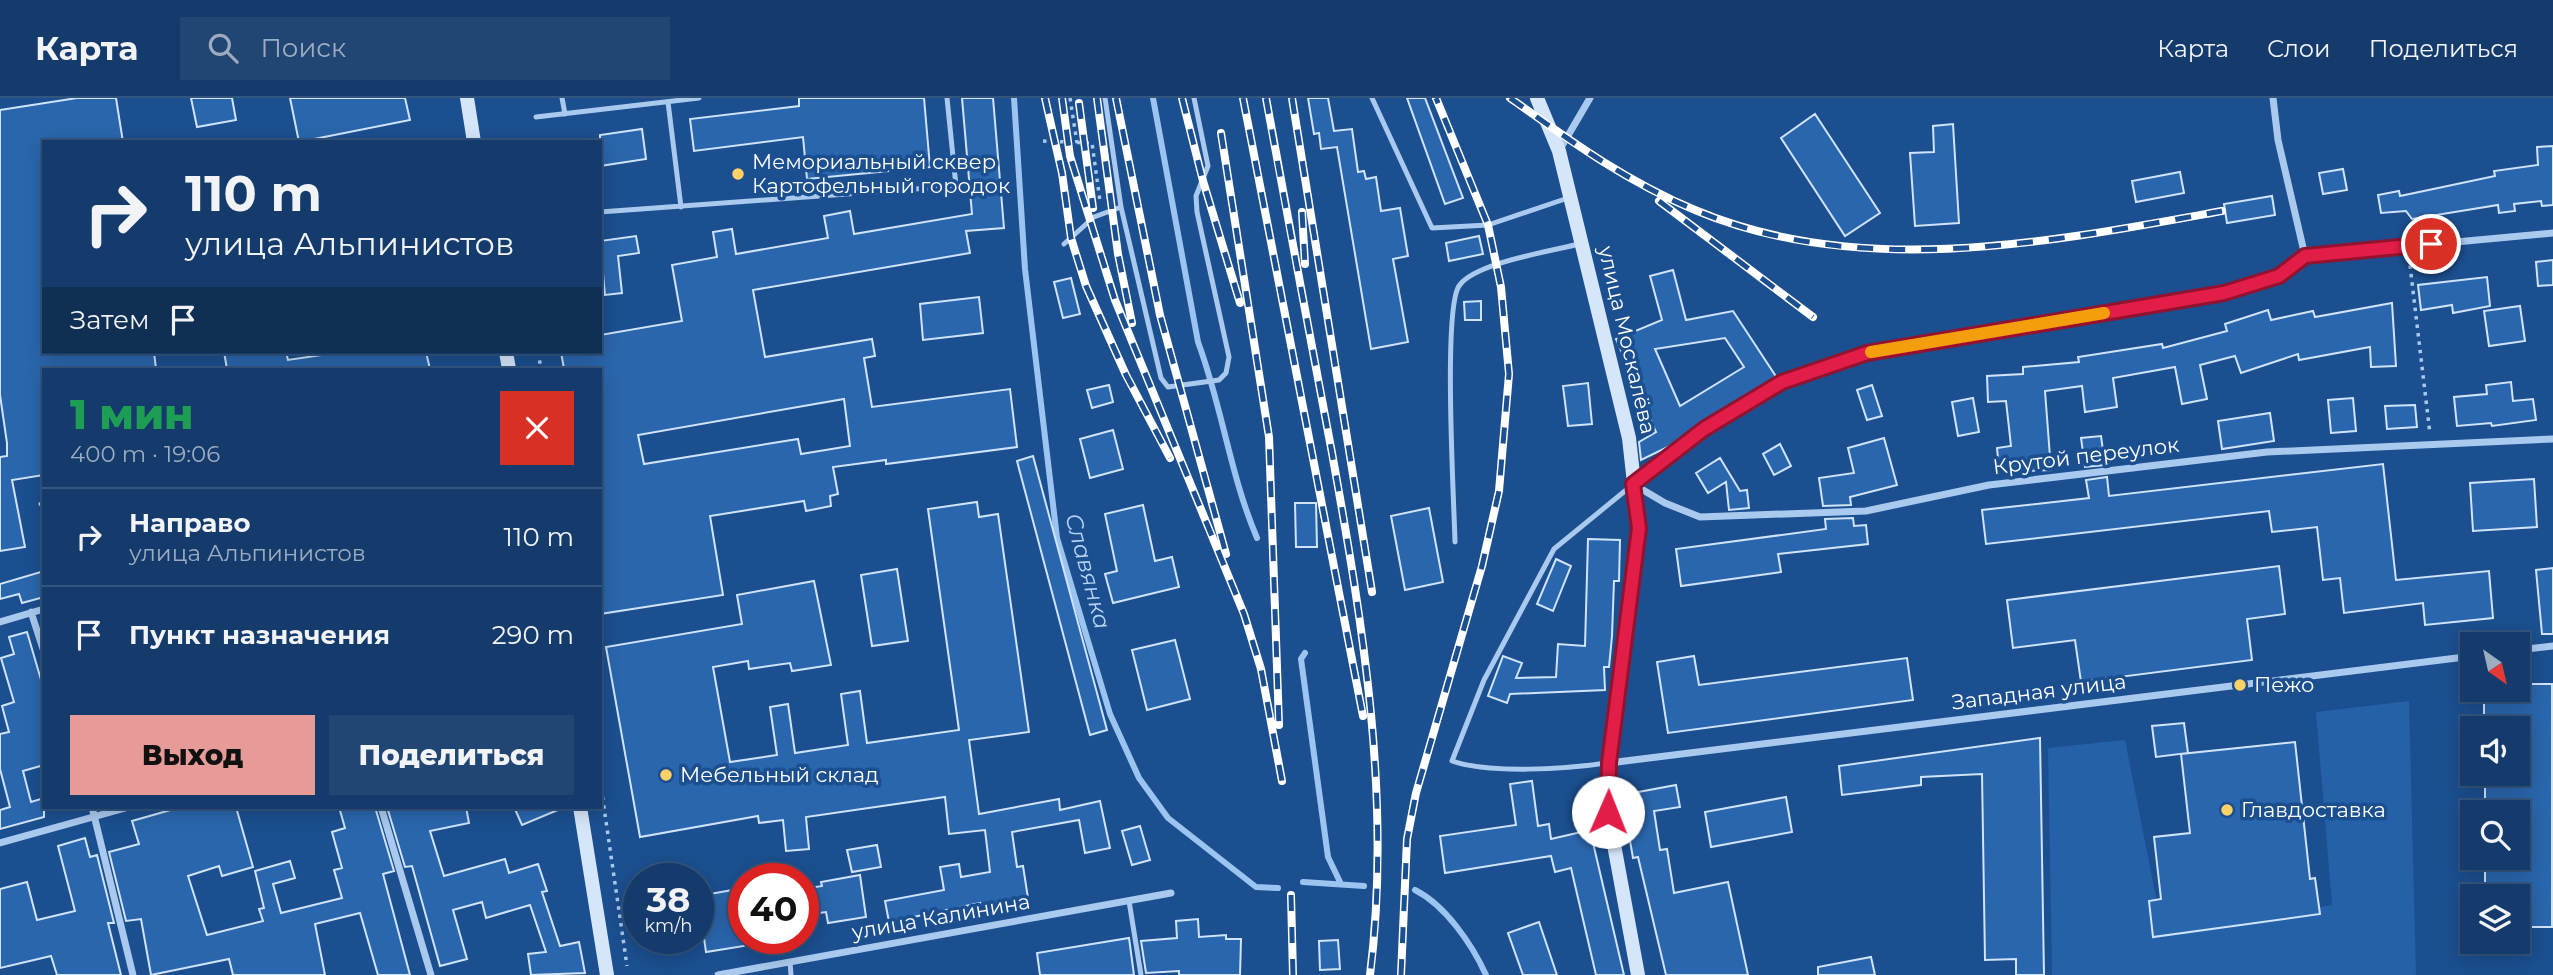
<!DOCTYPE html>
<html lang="ru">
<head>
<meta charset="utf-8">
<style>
  body { margin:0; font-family:Montserrat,sans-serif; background:#214673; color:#f1f3f6; height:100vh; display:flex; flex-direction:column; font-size:26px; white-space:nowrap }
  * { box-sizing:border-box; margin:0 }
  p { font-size:23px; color:#9dadc1 }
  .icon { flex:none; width:38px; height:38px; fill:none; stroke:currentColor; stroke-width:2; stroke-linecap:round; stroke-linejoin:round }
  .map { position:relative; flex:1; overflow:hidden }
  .side { position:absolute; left:42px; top:270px; width:560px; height:441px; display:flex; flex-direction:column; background:#143b6b; border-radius:0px; box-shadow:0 4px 18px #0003,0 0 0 2px #33557e }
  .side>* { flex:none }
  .top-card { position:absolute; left:42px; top:42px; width:560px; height:214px; border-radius:0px; box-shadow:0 4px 18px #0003,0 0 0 2px #33557e; background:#143b6b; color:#f1f3f6; overflow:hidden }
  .needle { width:46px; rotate:146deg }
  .fabs { position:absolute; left:2460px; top:534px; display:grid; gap:14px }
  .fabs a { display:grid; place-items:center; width:70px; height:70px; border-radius:0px; background:#143b6b; box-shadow:0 4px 18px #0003,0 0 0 2px #33557e; font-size:35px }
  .speed { position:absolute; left:623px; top:765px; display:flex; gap:14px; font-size:35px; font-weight:700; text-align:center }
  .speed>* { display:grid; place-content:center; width:91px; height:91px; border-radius:50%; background:#143b6b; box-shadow:0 4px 18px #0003,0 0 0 2px #33557e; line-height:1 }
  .speed small { font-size:18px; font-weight:400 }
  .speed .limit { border:10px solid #d22; background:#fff; color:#111 }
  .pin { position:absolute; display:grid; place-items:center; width:60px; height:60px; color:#fff; margin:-30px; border:4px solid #fff; border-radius:50%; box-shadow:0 2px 7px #0007 }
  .me { position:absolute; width:77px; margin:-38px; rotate:1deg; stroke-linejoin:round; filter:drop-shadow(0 0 5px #0008) }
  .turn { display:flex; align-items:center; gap:24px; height:147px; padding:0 28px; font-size:32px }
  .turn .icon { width:91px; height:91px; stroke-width:2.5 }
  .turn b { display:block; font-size:49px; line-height:60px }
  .then { display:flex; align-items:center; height:66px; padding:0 28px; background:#0003; gap:14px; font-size:26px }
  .round { display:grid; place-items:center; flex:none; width:74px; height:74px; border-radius:0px; background:#214673 }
  .headline { display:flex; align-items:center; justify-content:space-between; height:119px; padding:0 28px }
  h1 { font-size:42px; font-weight:800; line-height:52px; color:#1e9e55 }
  .action { display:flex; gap:14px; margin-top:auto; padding:14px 28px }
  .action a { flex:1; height:80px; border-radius:0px; background:#e69b98; color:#111; font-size:28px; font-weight:800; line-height:80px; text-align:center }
  .action a+a { background:#214673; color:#f1f3f6 }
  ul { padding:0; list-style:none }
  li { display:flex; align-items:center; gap:21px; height:98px; padding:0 28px; border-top:2px solid #33557e }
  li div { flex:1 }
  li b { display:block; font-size:26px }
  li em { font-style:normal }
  header { display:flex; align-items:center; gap:42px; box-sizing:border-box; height:98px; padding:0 35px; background:#143b6b; border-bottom:2px solid #33557e }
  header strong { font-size:33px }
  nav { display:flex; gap:38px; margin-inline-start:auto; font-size:24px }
  .search { width:490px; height:63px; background:#214673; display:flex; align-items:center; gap:18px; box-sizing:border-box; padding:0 24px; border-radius:0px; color:#9dadc1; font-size:26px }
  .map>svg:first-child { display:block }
</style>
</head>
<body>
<header>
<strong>Карта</strong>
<div class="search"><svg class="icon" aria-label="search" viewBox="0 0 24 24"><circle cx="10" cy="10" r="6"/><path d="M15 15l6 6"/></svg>Поиск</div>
<nav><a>Карта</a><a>Слои</a><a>Поделиться</a></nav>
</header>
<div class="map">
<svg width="2553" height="877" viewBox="0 0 2553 877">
  <rect width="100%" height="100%" fill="#1b4f8f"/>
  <!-- green -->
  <path fill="#2461a8" d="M2409,603L2416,877H2052L2048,650L2125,642L2163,835L2332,807L2316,614Z"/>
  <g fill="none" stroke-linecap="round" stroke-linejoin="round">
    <!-- stream -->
    <path stroke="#9cc4f0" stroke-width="6" d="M1014,0L1025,171L1057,440L1110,616L1139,680L1168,720L1256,789L1278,790
      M1153,0L1198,244C1222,308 1230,377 1257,440
      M1305,555L1301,561L1328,759L1341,786
      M1303,784L1364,788
      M1415,792C1445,807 1472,846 1486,877"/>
  </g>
  <!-- building -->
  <path fill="#2a66ad" stroke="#cfe3fa" stroke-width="2" fill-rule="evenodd" d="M77,0H116L123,44H44V254H154L156,271H44V377L12,382L25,449L0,453V359L7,358V345L0,297V12Z
    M191,0H232L236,22L197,29Z
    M290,0H405L410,22L299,44Z
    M799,0H924L930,69L807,81L803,39L694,53L690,21L799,8Z
    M962,0H993L1004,130L966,133L970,155L753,192L765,259L872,241L875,258L864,260L872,309L1010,291L1017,349L886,366V362L833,369L838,396L830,398L831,408L806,413L804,403L710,418L723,497L600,516V271H564L561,254H600V237L682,223L672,167L717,159L713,134L732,131L736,156L828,140L824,118L850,113L854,136L972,116ZM844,301L850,348L801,356L798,341L644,366L638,337Z
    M1308,0H1328L1334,33L1352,31L1358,74L1364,73L1366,81L1376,79L1381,113L1400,110L1408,158L1393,161L1408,244L1371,251L1337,49L1321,51L1319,35L1314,36Z
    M1407,0H1425L1463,100L1445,106Z
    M1815,16L1880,115L1845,138L1781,40Z
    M1953,26L1959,125L1915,128L1910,55L1934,54L1933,28Z
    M642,31L646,61L600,68V37Z
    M2553,48V107L2542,108L2541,103L2514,106L2515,113L2499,115L2498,107L2412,121L2406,113L2381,115L2378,97L2399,93L2400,98L2495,78L2494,73L2538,67L2537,49Z
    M2343,71L2347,92L2323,96L2319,75Z
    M2180,74L2184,95L2136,104L2132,83Z
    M2272,98L2275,117L2227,125L2224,106Z
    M636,138L639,155L618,158L622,195L605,197L600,143Z
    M1479,138L1483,156L1449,163L1446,145Z
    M2553,162V187L2538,188L2536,164Z
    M1673,172L1686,222L1733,213L1777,280L1701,326L1674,346L1641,362L1639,344L1656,334L1616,241L1662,222L1650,178ZM1725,240L1744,269L1680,308L1655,251Z
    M2487,179L2490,208L2453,215L2452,207L2421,212L2418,187Z
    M1071,180L1080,216L1063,220L1054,184Z
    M979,199L983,235L923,242L920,206Z
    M1481,203V222H1465L1464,204Z
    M2392,205L2396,268L2371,269L2370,249L2299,262L2298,256L2241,275L2235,258L2200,267L2207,301L2182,306L2175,269L2113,280L2117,309L2085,314L2082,288L2045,293L2051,372L2027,373V369L1999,371L1997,350L2011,348L2006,303L1988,304L1987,278L2023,276V269L2079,264L2078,259L2162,246L2163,250L2227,233L2225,226L2268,212L2271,222L2313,213L2315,219Z
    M2520,208L2525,243L2489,248L2484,213Z
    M224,254H286L288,262L342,254H426L430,271H227Z
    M2511,284L2513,303L2533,301L2536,322L2492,328L2491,325L2457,328L2454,299L2487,296L2486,287Z
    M1588,285L1592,326L1568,328L1563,288Z
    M1109,287L1113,304L1092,310L1087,292Z
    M1872,287L1882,318L1867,322L1857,292Z
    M1973,300L1979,334L1958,338L1952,304Z
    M2353,300L2356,333L2331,335L2328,302Z
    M2415,307L2417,329L2387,331L2385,308Z
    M2270,315L2274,343L2222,351L2218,323Z
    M1113,332L1123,371L1090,380L1080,341Z
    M2101,338L2105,367L2085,369L2081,340Z
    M1884,340L1897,387L1850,399L1851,407L1823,408L1819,380L1854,375L1848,350Z
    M1780,346L1791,368L1774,377L1763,356Z
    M1033,358L1107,632L1090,637L1017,363Z
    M1720,360L1740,393L1747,392L1749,410L1729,412L1726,384L1708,395L1696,375Z
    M2383,366L2396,482L2489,473L2493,520L2425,527L2423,505L2344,515L2340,480L2323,482L2317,429L2272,434L2269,413L1986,446L1982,412L2089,400L2086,382L2107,379L2109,398Z
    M2534,381L2537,429L2473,433L2470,385Z
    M977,404L979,419L998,416L1029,634L969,642L979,716L1059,701L1060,712L1100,703L1110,750L1085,755L1079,722L1012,734L1017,769L1023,768L1028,800L980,808V805L889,824L885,803L944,792L940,769L959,766L961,779L990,774L985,732L949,736L945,699L806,719L809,751L786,753L783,722L759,725L758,718L640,739L606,549L742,526L737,497L814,483L831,567L792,573L790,565L749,571L748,563L713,569L730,664L777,657L770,609L788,606L795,655L848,647L841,596L860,593L867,645L959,632L928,411Z
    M1295,405H1316L1317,449H1296Z
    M1143,407L1155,463L1172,459L1179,489L1113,505L1105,476L1117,473L1105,416Z
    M1429,410L1443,484L1405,492L1391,418Z
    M1853,420L1854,428L1866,427L1868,446L1778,456L1781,474L1681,488L1676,451L1826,431L1825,421Z
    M1588,441L1620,442L1619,483H1614L1612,538L1609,569H1604L1605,592L1510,596L1507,605L1488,598L1503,558L1522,565L1516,580L1556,579L1558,546L1585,548Z
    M1556,461L1571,468L1553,513L1537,506Z
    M2279,468L2285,516L2247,521L2252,562L2081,584L2075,542L2013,550L2007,502Z
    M2553,470V536H2542L2536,472Z
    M897,471L908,543L872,548L861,477Z
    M44,473V499L22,505L19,496L0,501V486Z
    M27,534L44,592V667L23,673L31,704L44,700V719L0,731V712L10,709L0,671V636L9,634L2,608L14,604L1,560L14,556L9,539Z
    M1175,542L1190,601L1147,612L1132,552Z
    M1694,558L1699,587L1907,560L1913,602L1668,635L1657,564Z
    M2518,586H2552V829H2518V798H2485V760H2518V714H2485V676H2518V630H2484V592H2518Z
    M2184,625L2188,655L2156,659L2152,628Z
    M2040,640L2044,877H2016V861L1985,862L1982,676L1921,679V687L1842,697L1839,668Z
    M2295,644L2310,781L2315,780L2320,816L2153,839L2149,803L2161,801L2154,739L2190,735L2181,656Z
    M1532,683L1538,728L1549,726L1551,741L1590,732L1624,877H1596L1571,770L1555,774L1551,758L1445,775L1440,738L1516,727L1510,686Z
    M1676,687L1680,709L1654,713L1660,752L1667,751L1674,795L1728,784L1748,877H1666L1638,759L1633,760L1622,697Z
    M1786,699L1792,734L1711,749L1705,714Z
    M181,709H236L253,769L222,778L219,768L188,778L207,837L263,823L259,811L264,810L255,773L290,763L295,780L273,786L281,815L342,800L334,772L342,770L332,734L345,730L339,709H375L394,773L383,776L410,877H378L360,815L315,826L325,877H233L229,861L151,877L141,821L126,823L109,754L139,746L132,723Z
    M387,709H466L469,725L430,733L444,778L505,761L509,775L538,766L547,793L542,794L560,848L579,844L585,875L531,877L528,856L546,854L530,807L486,820L482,804L453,812L467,861L440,868L412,768L405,769Z
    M514,709H565L522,727Z
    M1140,728L1150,762L1132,767L1122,733Z
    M85,740L90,759L97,757L114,825H108L121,877H57L51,858L0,870V791L27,784L37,822L75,813L58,748Z
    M877,747L881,769L852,774L847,752Z
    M860,777L866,819L828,825L826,814L803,817V791L822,788L821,784Z
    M744,790V848L706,854L703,833L698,834V798Z
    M1198,821L1199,839L1226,837V841H1241L1240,877H1179V873L1146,875L1141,843L1177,840L1176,823Z
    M1539,824L1557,877H1523L1508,835Z
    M1129,840L1134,877H1040L1037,855Z
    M1338,842L1340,871L1320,872L1319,843Z
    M1871,859L1875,877H1818V869Z"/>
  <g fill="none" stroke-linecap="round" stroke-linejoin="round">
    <!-- path -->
    <path stroke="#a9c9ee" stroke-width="3.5" stroke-dasharray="3.5 5" stroke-linecap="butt" d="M1070,0L1077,45
      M1043,43L1092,45L1100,103
      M2409,159L2430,336
      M538,254L541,271
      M600,682L627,868"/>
    <!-- lane -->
    <path stroke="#a9c9ee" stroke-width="5" d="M562,0L565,16
      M1105,0L1121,109L1161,280L1168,289L1219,282L1226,275L1229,259L1197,114L1196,98L1208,68L1194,0
      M1372,0L1432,130L1488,127L1568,100
      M668,4L681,109
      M536,19L699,0
      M600,114L956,88L947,0
      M1064,146L1094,119L1121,109
      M41,406L44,405
      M1455,444C1454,403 1443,212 1459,188C1474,165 1552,153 1579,146
      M1606,665C1567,671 1489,676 1452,663L1484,582L1554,451L1631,388
      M1129,803L1141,877
      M790,864L791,877"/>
    <!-- street -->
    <path stroke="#a9c9ee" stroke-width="7" d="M2273,0L2278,42L2305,158
      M1559,53L1590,0
      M2553,135L2305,158L2279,178L2224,195L1867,255L1782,284L1704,331L1633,386L1665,405L1700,419L1866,413L1989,387L2267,354L2553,341
      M31,514L44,554
      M0,524L44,511
      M2518,552L2553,548
      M1609,665L2473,558
      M92,709L133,877
      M381,709L431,877
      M0,745L129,709
      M718,877L1171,795"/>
    <!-- secondary -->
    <path stroke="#d6e6fa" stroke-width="14" d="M467,0L474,44
      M1537,0L1559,53L1629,340L1639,430L1609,665L1608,714L1638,877
      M506,254L509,271
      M580,709L607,877"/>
    <defs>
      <path id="rail" d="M1045,0L1062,75L1071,140L1086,188L1126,277L1170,360
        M1062,0L1070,58L1115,202L1244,516L1261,571L1282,683
        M1097,0L1118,156L1132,225
        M1116,0L1160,217L1226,456
        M1182,0L1203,83L1240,205
        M1243,0L1363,618
        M1266,0C1287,118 1310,237 1332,355C1363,527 1392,702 1370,877
        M1292,0L1372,494
        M1510,0C1569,42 1627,84 1695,112C1861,182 2051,144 2222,113
        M1079,5L1093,110
        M1221,35L1269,339L1279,627
        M1659,103L1813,219
        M1302,114L1305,166
        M1291,797L1293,877
        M1401,877L1407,741L1416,695L1482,468L1499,393L1509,276L1501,189L1488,127L1436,0"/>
    </defs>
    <!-- rail casing -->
    <use href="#rail" stroke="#fff" stroke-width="8"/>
    <!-- rail -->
    <use href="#rail" stroke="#1b4f8f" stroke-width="5" stroke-dasharray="16" stroke-linecap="butt"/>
  </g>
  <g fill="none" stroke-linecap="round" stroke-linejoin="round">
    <defs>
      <path id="route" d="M1608,714L1609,665L1639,430L1633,386L1704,331L1782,284L1867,255L2224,195L2279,178L2305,158L2431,146"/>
    </defs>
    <!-- route casing -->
    <use href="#route" stroke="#92132f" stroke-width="18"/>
    <!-- route -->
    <use href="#route" stroke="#e11d48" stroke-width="12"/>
    <!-- slow -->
    <path stroke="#f59e0b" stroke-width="12" d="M1871,254L2104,215"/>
  </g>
  <!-- markers -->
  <g fill="#ffd166" stroke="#1b4f8f" stroke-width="2.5">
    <circle cx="738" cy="76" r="7"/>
    <circle cx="2240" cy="587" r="7"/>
    <circle cx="666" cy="677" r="7"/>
    <circle cx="2227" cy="712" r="7"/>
  </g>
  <g text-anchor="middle" stroke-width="7" stroke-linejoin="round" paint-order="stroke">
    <!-- poi labels -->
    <g font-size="21" fill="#fff" stroke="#1b4f8f" text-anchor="start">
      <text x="752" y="71">Мемориальный сквер<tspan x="752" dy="24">Картофельный городок</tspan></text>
      <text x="2254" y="594">Пежо</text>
      <text x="680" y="684">Мебельный склад</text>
      <text x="2241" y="719">Главдоставка</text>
    </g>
    <!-- street labels -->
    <g font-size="21" fill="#fff" stroke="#1b4f8f">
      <text transform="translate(1627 242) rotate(77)" y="7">улица Москалёва</text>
      <text transform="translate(2086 358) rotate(-7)" y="7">Крутой переулок</text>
      <text transform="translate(2039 594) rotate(-7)" y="7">Западная улица</text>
      <text transform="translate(941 819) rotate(-10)" y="7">улица Калинина</text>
    </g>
    <!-- water labels -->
    <g font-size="23" font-style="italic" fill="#b5d3f5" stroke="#1b4f8f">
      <text transform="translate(1088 473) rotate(75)" y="8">Славянка</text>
    </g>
  </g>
</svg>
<div class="fabs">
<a><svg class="needle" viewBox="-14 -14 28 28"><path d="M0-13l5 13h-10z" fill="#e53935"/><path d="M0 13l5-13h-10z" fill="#9dadc1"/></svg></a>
<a><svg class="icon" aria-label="sound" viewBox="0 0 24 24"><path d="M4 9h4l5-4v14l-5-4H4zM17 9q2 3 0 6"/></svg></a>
<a><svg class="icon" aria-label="search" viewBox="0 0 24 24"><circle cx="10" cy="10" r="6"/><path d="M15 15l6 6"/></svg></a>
<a><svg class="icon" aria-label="layers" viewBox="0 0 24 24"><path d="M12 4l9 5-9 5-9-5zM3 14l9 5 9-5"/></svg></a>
</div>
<div class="speed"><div>38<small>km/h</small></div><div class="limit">40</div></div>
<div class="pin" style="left:2431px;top:146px;background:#d93025"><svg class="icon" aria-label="arrive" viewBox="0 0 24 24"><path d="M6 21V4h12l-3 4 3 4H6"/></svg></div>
<svg class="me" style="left:1608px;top:714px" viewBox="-20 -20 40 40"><circle r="19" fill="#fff"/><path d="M0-13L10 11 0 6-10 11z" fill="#e11d48"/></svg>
<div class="top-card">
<div class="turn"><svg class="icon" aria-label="right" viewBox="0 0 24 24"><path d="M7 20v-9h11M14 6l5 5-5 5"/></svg><div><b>110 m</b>улица Альпинистов</div></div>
<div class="then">Затем<svg class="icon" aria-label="arrive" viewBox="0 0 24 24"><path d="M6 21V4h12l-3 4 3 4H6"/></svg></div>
</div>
<section class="side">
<div class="headline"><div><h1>1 мин</h1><p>400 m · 19:06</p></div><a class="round" style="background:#d93025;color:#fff"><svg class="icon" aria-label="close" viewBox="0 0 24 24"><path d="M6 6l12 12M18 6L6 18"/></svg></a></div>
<ul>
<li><svg class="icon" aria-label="right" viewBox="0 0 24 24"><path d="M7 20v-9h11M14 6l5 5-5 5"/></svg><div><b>Направо</b><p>улица Альпинистов</p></div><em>110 m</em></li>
<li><svg class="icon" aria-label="arrive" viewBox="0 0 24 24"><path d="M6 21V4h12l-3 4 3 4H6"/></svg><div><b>Пункт назначения</b></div><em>290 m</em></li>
</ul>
<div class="action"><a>Выход</a><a>Поделиться</a></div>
</section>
</div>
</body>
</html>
